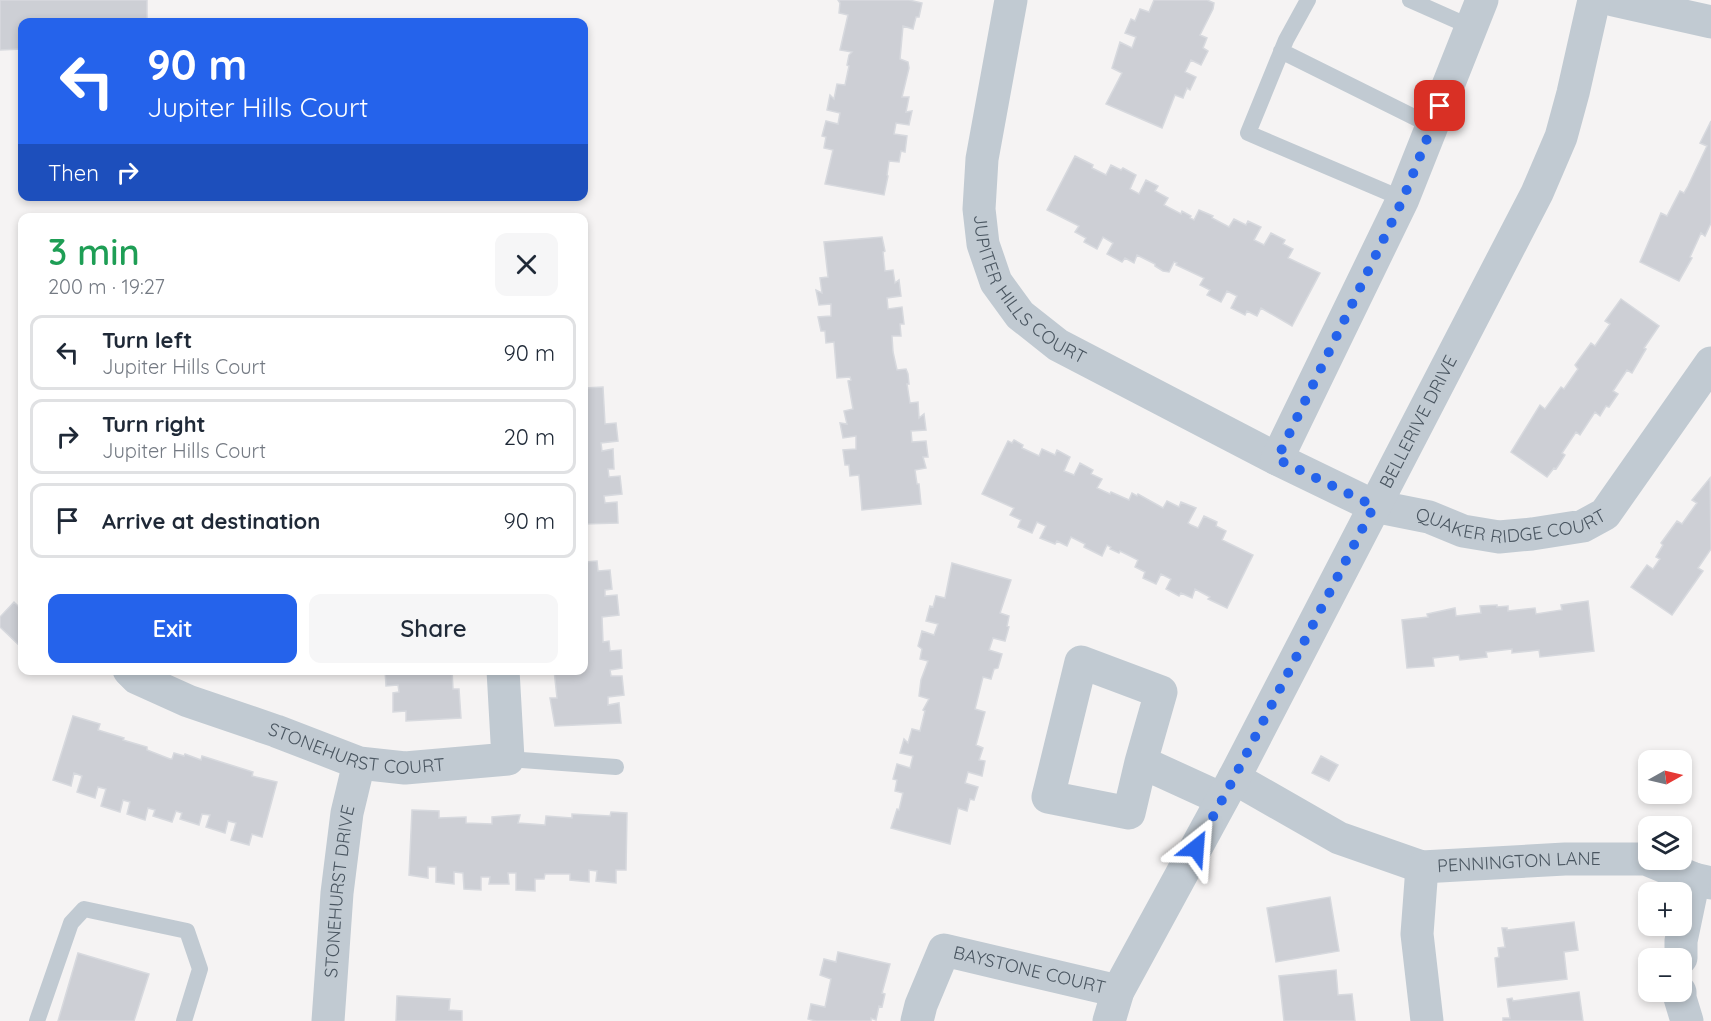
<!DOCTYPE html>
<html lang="en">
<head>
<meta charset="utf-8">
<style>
  body { margin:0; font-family:Quicksand,sans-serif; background:#f6f6f7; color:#1f2937; height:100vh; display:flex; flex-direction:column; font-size:22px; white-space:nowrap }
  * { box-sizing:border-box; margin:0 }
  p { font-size:20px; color:#747a83 }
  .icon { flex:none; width:33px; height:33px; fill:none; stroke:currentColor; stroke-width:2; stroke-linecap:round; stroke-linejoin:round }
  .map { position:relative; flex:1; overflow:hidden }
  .panel { position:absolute; left:18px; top:213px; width:570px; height:462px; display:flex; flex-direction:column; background:#fff; border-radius:12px; box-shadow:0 3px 9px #0003 }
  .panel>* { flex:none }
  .banner { position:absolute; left:18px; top:18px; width:570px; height:183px; border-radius:12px; box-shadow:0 3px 9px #0003; background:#2563eb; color:#fff; overflow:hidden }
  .needle { width:39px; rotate:82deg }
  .tools { position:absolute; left:1638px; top:750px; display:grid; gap:12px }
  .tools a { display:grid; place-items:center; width:54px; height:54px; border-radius:12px; background:#fff; box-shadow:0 3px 9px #0003; font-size:30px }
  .pin { position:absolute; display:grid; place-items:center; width:51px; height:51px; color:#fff; margin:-26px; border-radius:12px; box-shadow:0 3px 9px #0006 }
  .me { position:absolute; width:66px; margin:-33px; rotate:28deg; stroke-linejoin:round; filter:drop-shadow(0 0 4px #0008) }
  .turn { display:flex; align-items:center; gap:21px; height:126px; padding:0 30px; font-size:27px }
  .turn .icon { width:78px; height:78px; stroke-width:2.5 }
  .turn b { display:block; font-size:42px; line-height:51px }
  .then { display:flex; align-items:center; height:57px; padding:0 30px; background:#0003; gap:12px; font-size:22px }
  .round { display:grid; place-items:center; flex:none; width:63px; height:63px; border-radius:12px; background:#f6f6f7 }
  .headline { display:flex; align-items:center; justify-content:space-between; height:102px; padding:0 30px }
  h1 { font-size:36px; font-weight:600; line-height:45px; color:#1e9e55 }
  .cta { display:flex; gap:12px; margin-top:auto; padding:12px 30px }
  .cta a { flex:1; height:69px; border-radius:12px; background:#2563eb; color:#fff; font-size:24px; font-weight:600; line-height:69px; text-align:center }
  .cta a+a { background:#f6f6f7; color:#1f2937 }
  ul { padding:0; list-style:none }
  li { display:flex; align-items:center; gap:18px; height:75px; margin:0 12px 9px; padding:0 18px; border:3px solid #e0e1e3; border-radius:12px }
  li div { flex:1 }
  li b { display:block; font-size:22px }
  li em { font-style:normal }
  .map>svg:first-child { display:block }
</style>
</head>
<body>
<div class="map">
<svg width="1711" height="1021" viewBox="0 0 1711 1021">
  <rect width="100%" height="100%" fill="#f5f3f3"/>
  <!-- building -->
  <path fill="#cdcfd5" stroke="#d7d9de" stroke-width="1.5" d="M0,0H147V22H22V49L0,50Z
    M838,0H909L922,3L919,17H916L913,29L903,26L900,59L908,62L909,68L902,97H909L906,112L912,111L909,125L896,123L894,134L907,136L905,152L901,151L899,162L889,161L887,175L888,176L884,195L825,184L833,150L824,148L826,137L822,136L826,121L838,124L840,113L827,110L830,95L834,99L837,84L845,85L849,66L847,65L849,55L852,52L840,50L848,15L839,13L840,3Z
    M1154,0H1207L1214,3L1213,9L1200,35L1207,38L1203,48L1208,51L1201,65L1191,60L1185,72L1196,77L1190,90L1187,88L1183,98L1175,95L1162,128L1106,104L1122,73L1112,68L1120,42L1132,48L1136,37L1125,33L1131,19L1135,21L1140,9L1149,12Z
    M1711,121V223L1705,236L1701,233L1690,257L1692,258L1679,281L1640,262L1661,213L1667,216L1680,191L1684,193L1688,186L1707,146L1700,143Z
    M1075,156L1093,165L1092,168L1106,175L1111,165L1121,170L1123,168L1136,175L1130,189L1139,194L1146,180L1158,186L1155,191L1168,198L1164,205L1181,214L1182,211L1191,216L1190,218L1194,220L1199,210L1213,216L1212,218L1229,227L1234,219L1246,225L1248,221L1261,227L1254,240L1264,245L1271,233L1285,240L1283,244L1293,249L1288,258L1320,273L1292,326L1261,308L1257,316L1247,311L1245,315L1231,308L1237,296L1227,291L1221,302L1207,295L1210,290L1200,285L1204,278L1176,265L1177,263L1174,262L1169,272L1163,271L1155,266V264L1137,255L1134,263L1125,258L1122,262L1107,254L1113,243L1103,237L1097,249L1084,242L1086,238L1075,232L1079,226L1047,210Z
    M882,237L885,251L883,252L885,271L893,270L895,283L899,280L901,296L887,298L888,309L902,307L904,324H900L901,336H892L893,352L897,370L906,369L908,374L909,384H907L910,403L918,402L919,418L924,414L926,430L911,431L912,442L926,441L928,457H923L926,468L915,470L917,484H919L921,504L862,510L859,475L850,476L849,465H845L843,450L856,449V436L843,438L840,423L847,424L844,411L853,409L848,381L851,380L850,377L837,378L834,342L826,343L825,331H821L818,317L831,316V304L819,305L816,290L822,293L820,278L828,277L824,242Z
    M1621,299L1659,326L1644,348L1646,349L1632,373L1627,370L1613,391L1618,394L1609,407L1606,406L1600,416L1595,412L1580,435L1576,432L1562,453L1565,455L1560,463L1556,469L1554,468L1547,477L1511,452L1540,405L1545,409L1561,387L1564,389L1578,369L1575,365L1591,343L1595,346L1610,324L1605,321Z
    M603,387L605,424L616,423L618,441L601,443L602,451L613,449L614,469H608L609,477L620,476L622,494L604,496L605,503L617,502L618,523L584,524V388Z
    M1014,440L1023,445L1022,448L1039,456L1042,449L1055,455L1057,450L1070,457L1064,471L1074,475L1080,463L1093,470L1091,474L1102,479L1097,488L1110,494L1111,492L1129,500L1132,493L1137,496L1138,494L1163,508L1167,501L1179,507L1181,502L1196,508L1188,523L1191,525L1198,528L1204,516L1217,522L1216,526L1226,531L1222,540L1253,555L1227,608L1208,599L1210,597L1195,589L1192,598L1181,593L1179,596L1166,589L1171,579L1161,574L1156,584L1143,578L1145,572L1135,567L1138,560L1120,551L1119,553L1110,549L1111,547L1107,545L1102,556L1084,547L1085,544L1071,537L1067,546L1057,541L1055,544L1040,538L1046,526L1037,522L1032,533L1018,527L1021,520L1010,515L1014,508L982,494L1008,441L1012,443Z
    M1710,478L1711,549L1698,568L1703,571L1672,615L1631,587L1647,565L1653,569L1660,559L1656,557L1663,545L1661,543L1677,521L1682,524L1697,503L1692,500Z
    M597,561L598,571L610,570L612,589L605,590V596L617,595L619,615L602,617L603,642L609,641L610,651L621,650L622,668L610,670L611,676H622L624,695L608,697V705L619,703L621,723L555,726L550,698H557L554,670H584V562Z
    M952,563L1011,580L1000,613L1009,616L1007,626L1009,627L1005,641L993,638L989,650L1002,654L998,668L994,669L991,679L983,677L975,709L985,712L976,745L983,748L979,760L985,761L982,776L968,772L965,783L978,787L974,800L970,799L967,811L958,808L950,844L891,828L897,809L899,810L903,793L895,791L897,780L893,779L897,764L910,768L913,756L900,753L904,739L908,743L912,729L920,731L925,711L923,710L929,699L919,696L921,680L928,661L920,659L922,649L918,646L922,631L934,635L938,624L926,621L930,606L933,607L936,596L945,598Z
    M22,601V648L0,627V617L14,602L18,606Z
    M1588,601L1594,651L1540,657L1539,650L1512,653V649L1486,652L1487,657L1460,660L1459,655L1433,658L1434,666L1407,668L1402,620L1428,617L1427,614L1455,608L1456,616L1481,613L1480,606L1497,605V607L1508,606V611L1535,608L1536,614L1562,610L1561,605Z
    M385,670H452L453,689H459L461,718L406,721V711L393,712V693L399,692L398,685L386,686Z
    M73,716L100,724L98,730L124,738L123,740L147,747V750L170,759H172L174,753L184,756L185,754L201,760L202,756L253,772L252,776L277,782L262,837L252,834L249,845L231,840L236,823L228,821L225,833L206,827L210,815L202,814L199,825L180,819L182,813L176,811L172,822L153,816L155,810L148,808L145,820L127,814L130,802L123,800L120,812L101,806L106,789L98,787L95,798L77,792L82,776L74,773L71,786L53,780Z
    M1321,756L1338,765L1329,781L1312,773Z
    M412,810L439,811V818L466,817V823L492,824V817L517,815H520L518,823L545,825L546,816L572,818V814L610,816L611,812L627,813L626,870H616V883L596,881L597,871L589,870V882L570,880V874H545L544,879H535V891L516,890V873H508L509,884H489L490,877H481V890L464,889L463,873L454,872V884L436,882V867H428V878L409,875Z
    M1330,897L1339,951L1276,962L1267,908Z
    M1574,922L1578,950L1564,952L1567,979L1498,987L1495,958L1499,957L1498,948L1505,947L1502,928H1507V930Z
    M838,952L890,964L882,993L885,994L882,1007L879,1006L876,1020L871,1018V1021H816L808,1019L811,1004L825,1007L831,979L820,975L824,959L836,962Z
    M78,953L149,974L134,1021H58Z
    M1336,970L1338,995L1352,994L1355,1021H1284L1279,976Z
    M1579,992L1583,1021H1503V1018H1510L1507,999L1512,998L1513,1001Z
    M397,996L450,999L449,1010L462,1011V1021H396Z"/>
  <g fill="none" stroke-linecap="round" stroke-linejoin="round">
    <!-- lane -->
    <path stroke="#c1cad2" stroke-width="16" d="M1308,0L1286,40L1248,133L1403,199
      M1410,0L1471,27
      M1281,51L1432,126
      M508,759L616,767
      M37,1021L71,923L84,909L187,931L200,969L184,1021"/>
    <!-- street -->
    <g stroke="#c1cad2" stroke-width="33">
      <path id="s1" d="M1011,0L982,159L979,209L983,244L996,282L1020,315L1058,345L1277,459L1374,506L1429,517L1463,531L1499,537L1532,534L1583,526L1605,514L1711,363"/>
      <path d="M1613,0L1711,22"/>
      <path d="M1277,459L1403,199L1482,0"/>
      <path id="s2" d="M129,670L137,678L188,701L276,731L359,763L405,768L508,759L503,670"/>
      <path d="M1141,762L1129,813L1048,797L1081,662L1161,692L1141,762L1222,799"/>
      <path id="s3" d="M1234,778L1339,838L1422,867L1565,859H1646L1694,879L1711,883"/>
      <path d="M1422,867L1417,934L1427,1021"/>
      <path d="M1681,958V941L1694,879"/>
      <path d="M1680,992V998L1687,1021"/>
      <path id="s4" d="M328,1021L337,893L347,813L359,763"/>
      <path id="s5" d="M917,1021L921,1005L944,950L1118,991"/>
      <path id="s6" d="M1109,1021L1118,991L1234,778L1537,193L1561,137L1573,93L1594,0"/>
    </g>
  </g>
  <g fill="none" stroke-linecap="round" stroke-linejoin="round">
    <!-- route -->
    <path stroke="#2563eb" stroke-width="10" stroke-dasharray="0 18" d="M1196,848L1234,778L1374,506L1277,459L1403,199L1440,106"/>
  </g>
  <g text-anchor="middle" stroke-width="5" stroke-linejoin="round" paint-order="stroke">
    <!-- street labels -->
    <g font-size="18" fill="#4a5661" stroke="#fff">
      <text dy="6" stroke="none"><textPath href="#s1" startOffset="312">JUPITER HILLS COURT</textPath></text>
      <text dy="6" stroke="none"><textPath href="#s6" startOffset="675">BELLERIVE DRIVE</textPath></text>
      <text dy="6" stroke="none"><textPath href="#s1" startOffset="872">QUAKER RIDGE COURT</textPath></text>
      <text dy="6" stroke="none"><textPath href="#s2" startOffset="244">STONEHURST COURT</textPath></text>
      <text dy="6" stroke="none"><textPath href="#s3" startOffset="306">PENNINGTON LANE</textPath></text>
      <text dy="6" stroke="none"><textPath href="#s4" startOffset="130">STONEHURST DRIVE</textPath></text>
      <text dy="6" stroke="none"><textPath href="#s5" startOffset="164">BAYSTONE COURT</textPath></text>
    </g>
  </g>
</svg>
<div class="tools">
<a><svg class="needle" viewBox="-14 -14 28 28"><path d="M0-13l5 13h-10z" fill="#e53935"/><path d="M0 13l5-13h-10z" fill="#747a83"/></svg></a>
<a><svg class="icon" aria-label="layers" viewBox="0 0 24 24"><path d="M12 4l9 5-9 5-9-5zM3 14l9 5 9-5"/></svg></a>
<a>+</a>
<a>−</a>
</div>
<div class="pin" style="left:1440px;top:106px;background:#d93025"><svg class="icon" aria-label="arrive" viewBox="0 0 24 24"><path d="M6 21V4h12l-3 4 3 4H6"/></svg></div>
<svg class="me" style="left:1196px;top:848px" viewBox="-20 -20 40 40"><path d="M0-17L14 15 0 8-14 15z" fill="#2563eb" stroke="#fff" stroke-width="4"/></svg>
<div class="banner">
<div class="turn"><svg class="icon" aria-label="left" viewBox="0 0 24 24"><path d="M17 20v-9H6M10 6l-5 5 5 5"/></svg><div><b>90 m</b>Jupiter Hills Court</div></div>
<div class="then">Then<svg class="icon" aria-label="right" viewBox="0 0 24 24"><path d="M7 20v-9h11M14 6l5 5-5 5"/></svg></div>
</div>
<section class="panel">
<div class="headline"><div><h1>3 min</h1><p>200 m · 19:27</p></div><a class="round"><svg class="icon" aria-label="close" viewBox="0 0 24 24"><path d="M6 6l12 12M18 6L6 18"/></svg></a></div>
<ul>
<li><svg class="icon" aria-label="left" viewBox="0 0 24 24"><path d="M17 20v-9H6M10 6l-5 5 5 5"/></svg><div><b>Turn left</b><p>Jupiter Hills Court</p></div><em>90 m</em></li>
<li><svg class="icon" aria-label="right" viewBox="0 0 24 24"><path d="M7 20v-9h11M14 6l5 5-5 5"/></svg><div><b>Turn right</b><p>Jupiter Hills Court</p></div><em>20 m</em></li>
<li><svg class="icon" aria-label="arrive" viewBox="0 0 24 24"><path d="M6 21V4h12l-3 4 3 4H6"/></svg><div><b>Arrive at destination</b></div><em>90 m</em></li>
</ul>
<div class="cta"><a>Exit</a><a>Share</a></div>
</section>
</div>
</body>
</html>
